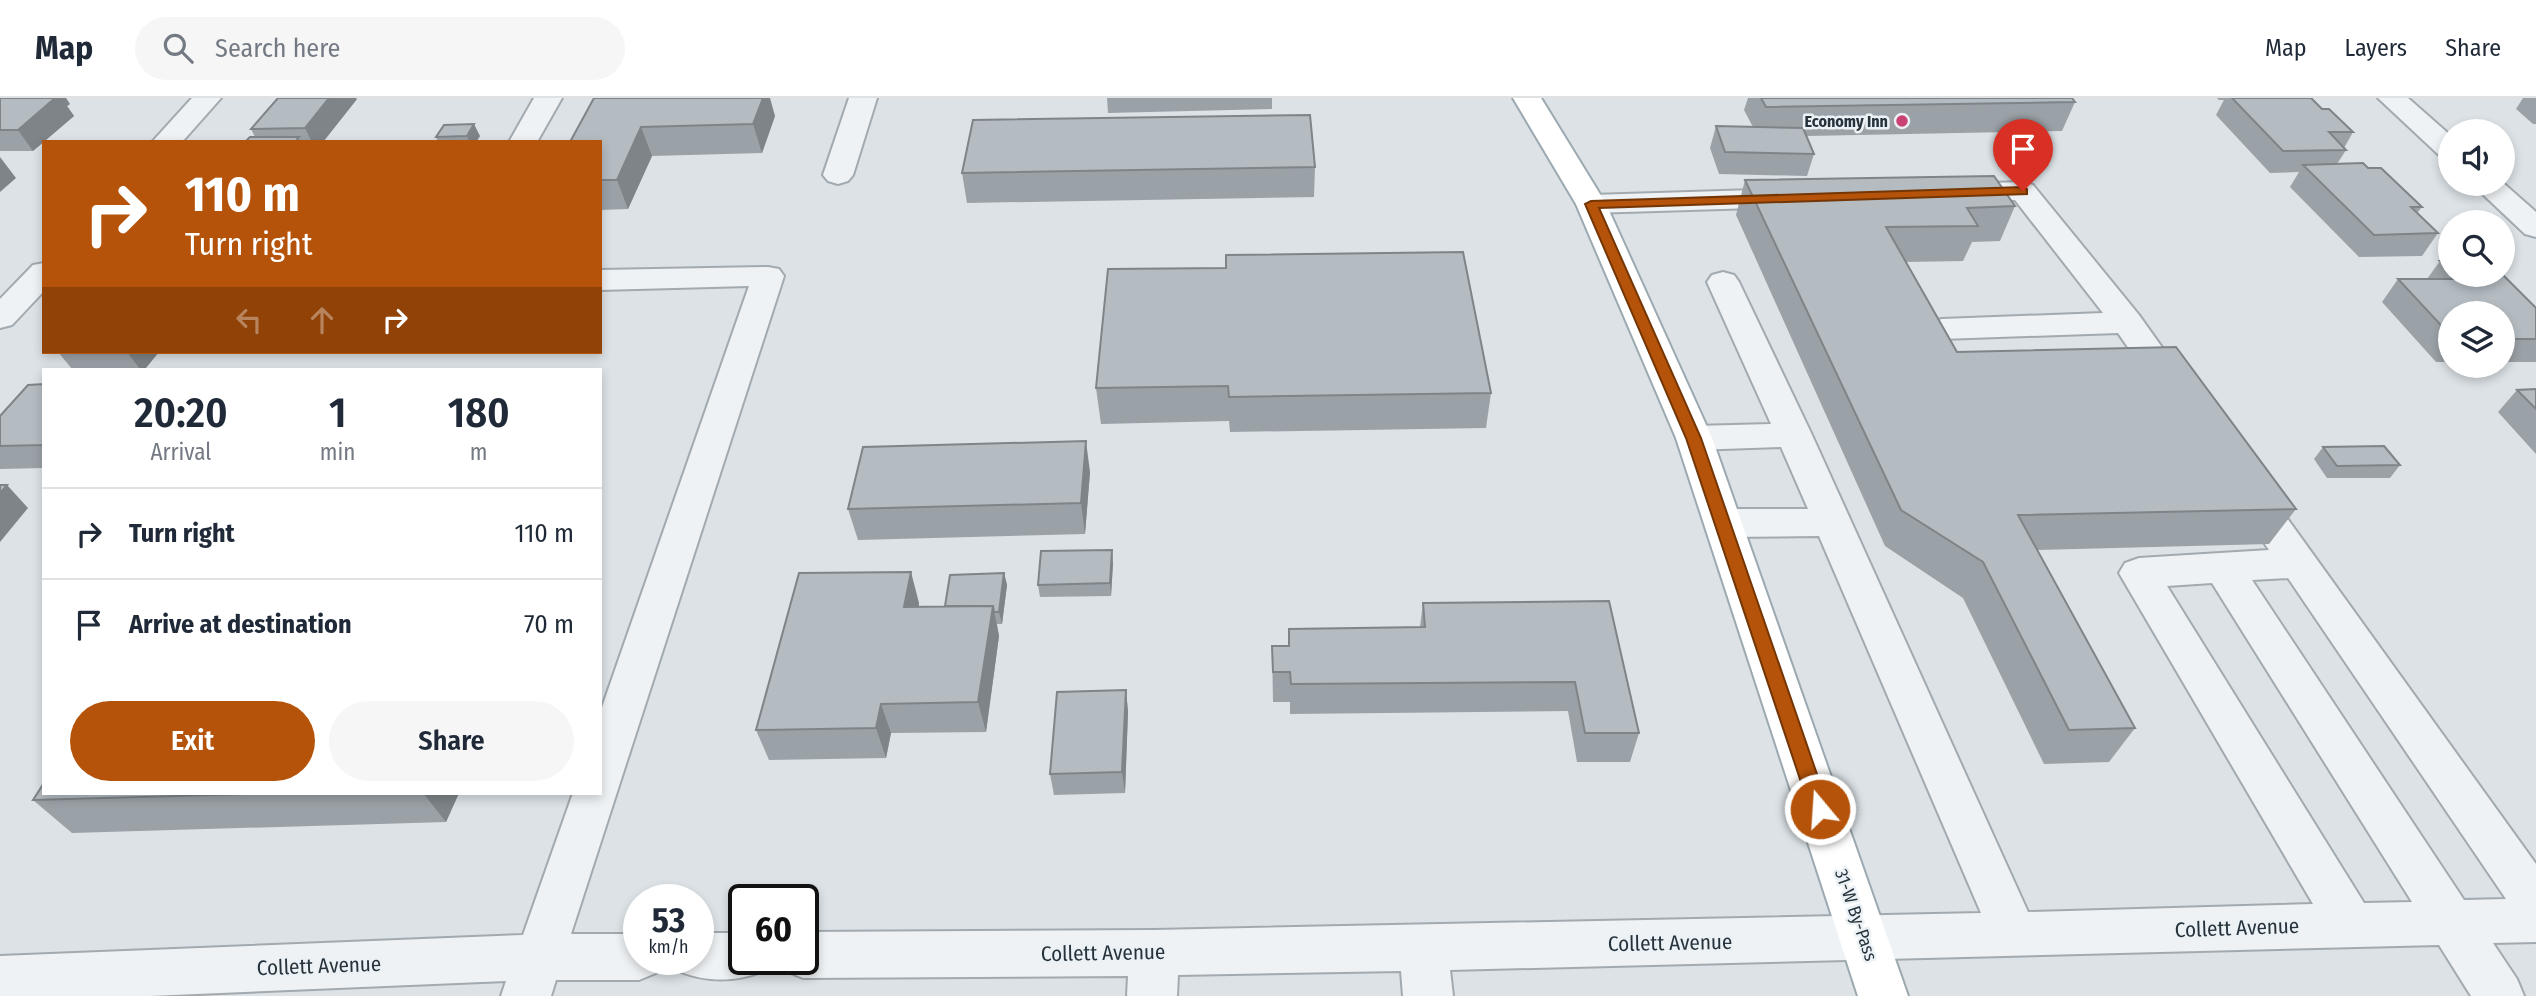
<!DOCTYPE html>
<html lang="en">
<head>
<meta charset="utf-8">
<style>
  body { margin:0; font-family:"Fira Sans Condensed",sans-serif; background:#f6f6f7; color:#1f2937; height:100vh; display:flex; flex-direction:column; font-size:26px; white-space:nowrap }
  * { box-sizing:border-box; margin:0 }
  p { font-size:23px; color:#747a83 }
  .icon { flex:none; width:38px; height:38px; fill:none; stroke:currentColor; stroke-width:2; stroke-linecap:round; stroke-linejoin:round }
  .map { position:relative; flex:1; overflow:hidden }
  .panel { position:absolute; left:42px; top:270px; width:560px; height:427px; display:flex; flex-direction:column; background:#fff; border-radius:0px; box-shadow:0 4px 10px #0003 }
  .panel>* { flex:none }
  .hud { position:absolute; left:42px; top:42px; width:560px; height:214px; border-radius:0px; box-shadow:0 4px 10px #0003; background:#b45309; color:#fff; overflow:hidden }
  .controls { position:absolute; left:2438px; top:21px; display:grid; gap:14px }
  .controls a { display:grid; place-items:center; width:77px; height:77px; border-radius:50%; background:#fff; box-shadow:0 4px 10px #0003; font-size:35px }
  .speed { position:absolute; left:623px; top:786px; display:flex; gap:14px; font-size:35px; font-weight:700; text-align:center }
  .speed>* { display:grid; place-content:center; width:91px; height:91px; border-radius:50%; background:#fff; box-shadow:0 4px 10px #0003; line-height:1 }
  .speed small { font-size:18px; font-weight:400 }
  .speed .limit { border:4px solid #111; border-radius:10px; background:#fff; color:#111 }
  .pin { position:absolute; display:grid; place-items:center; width:60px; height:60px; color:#fff; margin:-72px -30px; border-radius:50% 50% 50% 0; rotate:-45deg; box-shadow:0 0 7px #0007 }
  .pin .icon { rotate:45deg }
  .me { position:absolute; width:77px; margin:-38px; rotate:342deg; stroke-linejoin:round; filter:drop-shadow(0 0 5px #0008) }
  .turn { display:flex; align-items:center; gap:24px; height:147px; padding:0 28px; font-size:32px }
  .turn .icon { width:91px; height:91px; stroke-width:2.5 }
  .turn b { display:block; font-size:49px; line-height:60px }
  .lanes { display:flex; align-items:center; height:66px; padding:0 28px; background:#0003; justify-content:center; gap:35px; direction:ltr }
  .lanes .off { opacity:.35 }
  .eta { display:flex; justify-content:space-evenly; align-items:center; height:119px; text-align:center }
  .eta b { font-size:42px; font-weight:600; line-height:49px }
  .action { display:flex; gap:14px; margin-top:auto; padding:14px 28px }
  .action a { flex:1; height:80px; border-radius:42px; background:#b45309; color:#fff; font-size:28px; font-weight:600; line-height:80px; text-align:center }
  .action a+a { background:#f6f6f7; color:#1f2937 }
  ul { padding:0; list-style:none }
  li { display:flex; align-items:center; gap:21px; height:91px; padding:0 28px; border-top:2px solid #e0e1e3 }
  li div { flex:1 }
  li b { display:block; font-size:26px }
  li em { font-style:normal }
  header { display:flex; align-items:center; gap:42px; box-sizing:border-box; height:98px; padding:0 35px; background:#fff; border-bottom:2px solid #e0e1e3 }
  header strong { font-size:33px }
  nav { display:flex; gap:38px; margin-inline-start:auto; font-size:24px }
  .search { width:490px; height:63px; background:#f6f6f7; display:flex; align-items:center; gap:18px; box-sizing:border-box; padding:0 24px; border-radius:38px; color:#747a83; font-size:26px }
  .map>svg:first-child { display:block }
</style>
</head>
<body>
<header>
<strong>Map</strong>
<div class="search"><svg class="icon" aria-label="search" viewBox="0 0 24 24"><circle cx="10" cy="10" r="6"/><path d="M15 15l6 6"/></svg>Search here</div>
<nav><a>Map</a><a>Layers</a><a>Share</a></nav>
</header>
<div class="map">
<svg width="2536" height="898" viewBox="0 0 2536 898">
  <rect width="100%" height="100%" fill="#dce2e6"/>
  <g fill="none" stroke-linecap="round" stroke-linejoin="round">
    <defs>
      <path id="minor" d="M192,0H221L182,44H152Z
        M534,0H562L537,44H509Z
        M849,0H877L853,77L848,83L838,86L828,83L823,77Z
        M2378,0H2408L2450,37V61L2440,58Z
        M2023,84L2033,87L2139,217L2193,293L2188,301L2176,304L2164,301L2118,235L1942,241L1930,238L1926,231L1930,224L1942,221L2103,215L2015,102L1954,104L1944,101L1939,95L1944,89L1954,86Z
        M2502,84L2536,114V139L2525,136L2472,86Z
        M1792,91L1802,94L1807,100L1802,106L1792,109L1591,115L1580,112L1576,106L1580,100L1591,97Z
        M44,165V193L12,227L0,230V201L33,167Z
        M768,169L779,171L784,178L571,836H639V861H663L656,875L639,882H556L551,898H501L506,883L150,898H0V858L523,837L573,695H600V615L749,188L600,192V172Z
        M1723,174L1734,177L1739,184L1812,337L2028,814L2313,806L2119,475L2125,465L2139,460L2269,452L2229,393L2235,384L2248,380L2261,384L2536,766V844L2493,845L2517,881L2524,898H2471L2439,847L1450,872L1453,898H1403L1401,873L1178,877L1177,898H1127L1128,878L803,880L786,873L780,861H803V834L1154,832L1981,815L1819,438L1724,439L1711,435L1705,425L1711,415L1724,411H1808L1781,349L1694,352L1681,349L1676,340L1681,331L1694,328L1771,326L1707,184L1712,177ZM2288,480L2506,801L2464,802L2252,482ZM2212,485L2412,804L2364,805L2167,488Z
        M698,835H744V861H767L761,874C736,884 706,884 681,874L675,861H698Z"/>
      <path id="major" d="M1513,0H1541L1606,106L1712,340L1908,898H1858L1676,340L1576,106Z"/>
    </defs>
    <!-- minor casing -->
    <use href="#minor" stroke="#a2aab0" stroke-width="4"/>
    <!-- major casing -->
    <use href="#major" stroke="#9ca9b1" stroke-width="4"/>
    <!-- minor -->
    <use href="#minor" fill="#eff2f4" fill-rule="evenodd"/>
    <!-- major -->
    <use href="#major" fill="#fff" fill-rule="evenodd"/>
  </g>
  <!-- wall -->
  <path fill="#9ba2a7" d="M0,0L70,6L67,8L74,18L33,53H0Z
    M594,0L775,18L762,55L652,58L628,111L600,112V44Z
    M1107,0H1272V11L1108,15Z
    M1748,0H2072L2075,4L2062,33L1807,38L1814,56L1807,78L1719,76L1710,50L1716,28L1753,29L1744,12Z
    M2217,0H2311L2322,11L2353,34L2344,50L2346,52L2337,66L2368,70L2422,109L2417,115L2438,135L2422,158L2359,159L2290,89L2299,74L2270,75L2216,17L2224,2H2219Z
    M2523,0H2536V26H2533L2516,11Z
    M357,1L323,44H245L255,39L251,31Z
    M480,38L476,44H438L436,39Z
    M1315,69L1314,99L967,105L962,75Z
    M1745,82L2015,108L2000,143L1972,144L1963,163L1905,164L1957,254L2296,411L2269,446L2037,452L2135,630L2109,664L2044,666L1963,500L1885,448L1736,117Z
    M2440,163H2450V177L2502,176L2536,241V264H2502V215H2450V264H2436L2382,204L2398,181H2427Z
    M1108,171L1491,295L1486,330L1230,334L1229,323L1101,326L1096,290Z
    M58,254H159L145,271H72Z
    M44,286V370L0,371V318Z
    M2536,291V356L2498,314L2517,292Z
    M2323,349L2400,367L2390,380H2327L2314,361Z
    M1090,374L1085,436L858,442L848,411Z
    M1113,465L1111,498L1040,499L1038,487Z
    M1004,475L1007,487L1002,526H997L999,538L986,634L891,635L886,660L769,662L756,632L919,505V509L945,508Z
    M1609,503L1639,635L1630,664H1577L1568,613L1290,616V604H1273L1272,548H1289L1420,529L1423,505Z
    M1126,592L1128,614L1125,695L1054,697L1050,676Z
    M44,695H459L446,724L72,735L33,702Z"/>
  <!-- shaded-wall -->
  <path fill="#7e8488" d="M43,0H66L70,6L67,8L74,18L33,53L18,32Z
    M329,0H356L357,1L323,44H312L305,30Z
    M763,0H770L775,18L762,55L753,26Z
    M474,26L480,38L476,44H469L467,38Z
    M641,29L652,58L628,111L617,82Z
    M0,59L16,80L0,94Z
    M127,254H159L145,271H140Z
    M1086,343L1090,374L1085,436L1081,405Z
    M7,387L28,410L0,444V395Z
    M1112,452L1113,465L1111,498L1110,485Z
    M911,474L919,505L912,539L904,509Z
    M1004,475L1007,487L1002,526L999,514Z
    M993,508L999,538L986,634L978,604Z
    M1126,592L1128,614L1125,695L1122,674Z
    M881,606L891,635L886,660L876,630Z
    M423,695H459L446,724Z"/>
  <!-- building -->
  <path fill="#b4bcc2" stroke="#7e8488" stroke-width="2" d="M0,0H55L18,32H0Z
    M278,0H329L305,30L251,31Z
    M594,0H763L753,26L641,29L617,82H600V44H570Z
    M1761,0H2072L2075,4L1766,9Z
    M2232,0H2311L2322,11H2329L2353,34H2329L2346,52L2283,53Z
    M1310,17L1315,69L962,75L973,22Z
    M474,26L467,38L436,39L444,27Z
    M1716,28L1803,30L1814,56L1725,54Z
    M250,39H299L295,44H245Z
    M2363,65L2368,70H2381L2422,109H2411L2438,135L2374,137L2303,67Z
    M1994,78L2015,108L1967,110L1978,128L1886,129L1957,254L2176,249L2296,411L2018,417L2135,630L2069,632L1983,464L1901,412L1745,82Z
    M1463,154L1491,295L1229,299L1228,288L1096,290L1108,171L1226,170V157Z
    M2440,163H2450V172Z
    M2502,176L2536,210V241H2502V215H2450V237L2398,181H2459L2454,177Z
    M44,286V347L0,348V318L28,287Z
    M2536,291V311L2517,292Z
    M1086,343L1081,405L848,411L863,349Z
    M2384,348L2400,367L2337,368L2323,349Z
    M0,387H7L0,395Z
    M1112,452L1110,485L1038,487L1041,453Z
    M911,474L904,509L993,508L978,604L881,606L876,630L756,632L799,475Z
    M1004,475L999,514H994L993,508H945L950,477Z
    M1609,503L1639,635H1585L1575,584L1291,586L1290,574H1273L1272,548H1289V531L1425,529L1423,505Z
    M1126,592L1122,674L1050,676L1057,594Z
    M44,685V695H284L33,702Z"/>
  <!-- route -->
  <path fill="#b45309" stroke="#753606" stroke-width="2" d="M2023,89L2027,91V96L1599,110L1701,340L1829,711L1826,717L1820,719L1813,717L1810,711L1686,340L1585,106L1591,103Z"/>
  <!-- markers -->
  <circle fill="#ca4274" stroke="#ebf1f4" stroke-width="2.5" cx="1902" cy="23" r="7"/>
  <g text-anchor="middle" stroke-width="5" stroke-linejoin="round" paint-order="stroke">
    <!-- far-poi labels -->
    <g font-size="16" font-weight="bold" fill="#26333c" stroke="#ebf1f4" text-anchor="end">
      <text x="1888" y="29">Economy Inn</text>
    </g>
    <!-- street labels -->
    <g font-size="18" fill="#26333c" stroke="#ebf1f4">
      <text transform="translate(1856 817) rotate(71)" y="6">31-W By-Pass</text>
    </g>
    <!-- near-street labels -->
    <g font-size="21" fill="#26333c" stroke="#ebf1f4">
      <text transform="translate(2237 830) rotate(-2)" y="7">Collett Avenue</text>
      <text transform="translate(1670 845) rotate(-1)" y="7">Collett Avenue</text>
      <text transform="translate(1103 855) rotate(-1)" y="7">Collett Avenue</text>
      <text transform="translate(319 868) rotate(-2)" y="7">Collett Avenue</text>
    </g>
  </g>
</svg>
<div class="controls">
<a><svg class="icon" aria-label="sound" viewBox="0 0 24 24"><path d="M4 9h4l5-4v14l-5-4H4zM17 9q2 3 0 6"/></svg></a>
<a><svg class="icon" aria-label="search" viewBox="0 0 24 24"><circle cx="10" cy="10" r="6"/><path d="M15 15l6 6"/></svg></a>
<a><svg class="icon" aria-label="layers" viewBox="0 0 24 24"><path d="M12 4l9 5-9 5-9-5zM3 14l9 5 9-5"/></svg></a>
</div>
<div class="speed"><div>53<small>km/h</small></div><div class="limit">60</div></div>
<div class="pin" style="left:2023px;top:93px;background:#d93025"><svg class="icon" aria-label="arrive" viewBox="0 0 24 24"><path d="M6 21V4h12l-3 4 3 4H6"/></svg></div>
<svg class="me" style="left:1820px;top:711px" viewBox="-20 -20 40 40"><circle r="17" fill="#b45309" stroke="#fff" stroke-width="3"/><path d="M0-11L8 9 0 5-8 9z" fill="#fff"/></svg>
<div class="hud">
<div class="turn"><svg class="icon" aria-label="right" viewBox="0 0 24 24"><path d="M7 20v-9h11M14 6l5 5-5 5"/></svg><div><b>110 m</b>Turn right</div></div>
<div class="lanes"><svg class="icon off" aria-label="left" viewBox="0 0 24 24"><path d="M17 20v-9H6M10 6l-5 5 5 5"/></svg><svg class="icon off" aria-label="ahead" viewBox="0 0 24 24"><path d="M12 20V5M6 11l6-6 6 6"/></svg><svg class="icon" aria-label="right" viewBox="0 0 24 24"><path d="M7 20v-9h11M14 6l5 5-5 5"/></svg></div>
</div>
<section class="panel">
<div class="eta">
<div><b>20:20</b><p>Arrival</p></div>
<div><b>1</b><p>min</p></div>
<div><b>180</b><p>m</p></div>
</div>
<ul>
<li><svg class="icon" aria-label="right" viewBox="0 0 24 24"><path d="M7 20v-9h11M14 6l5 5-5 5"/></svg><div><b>Turn right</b></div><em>110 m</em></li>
<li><svg class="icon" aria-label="arrive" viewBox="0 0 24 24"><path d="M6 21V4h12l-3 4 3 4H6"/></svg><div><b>Arrive at destination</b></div><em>70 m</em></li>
</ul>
<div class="action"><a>Exit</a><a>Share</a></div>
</section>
</div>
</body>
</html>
